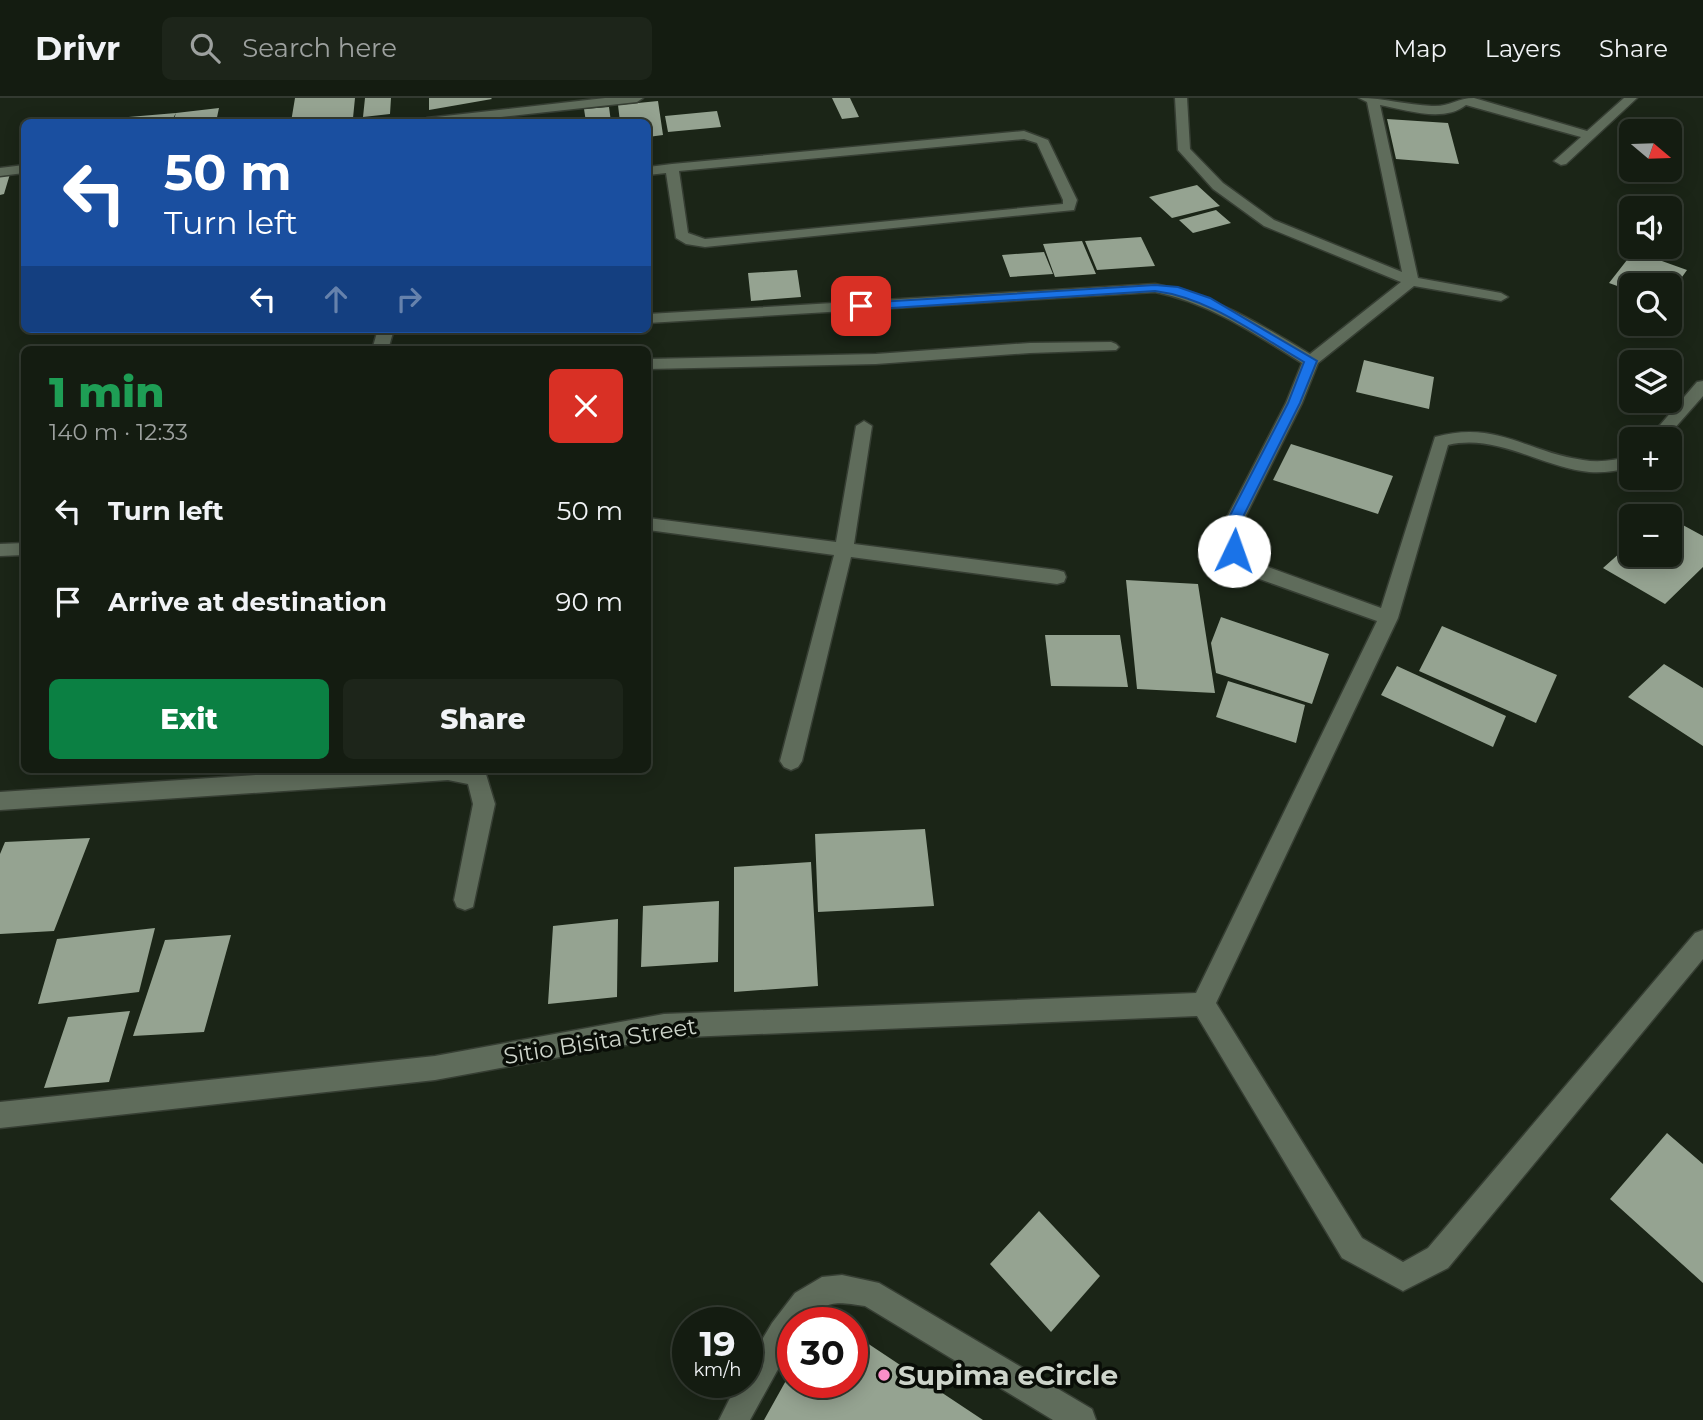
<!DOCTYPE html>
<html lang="en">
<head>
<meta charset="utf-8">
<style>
  body { margin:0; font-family:Montserrat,sans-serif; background:#1d251a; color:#f1f3f6; height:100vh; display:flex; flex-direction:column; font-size:26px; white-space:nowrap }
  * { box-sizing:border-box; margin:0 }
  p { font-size:23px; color:#9da19f }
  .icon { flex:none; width:38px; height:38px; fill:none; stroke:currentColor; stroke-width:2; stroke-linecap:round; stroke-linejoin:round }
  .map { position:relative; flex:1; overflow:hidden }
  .panel { position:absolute; left:21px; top:248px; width:630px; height:427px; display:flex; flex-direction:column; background:#141c11; border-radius:10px; box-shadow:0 4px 18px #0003,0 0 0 2px #333a31 }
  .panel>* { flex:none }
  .hud { position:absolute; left:21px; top:21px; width:630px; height:214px; border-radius:10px; box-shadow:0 4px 18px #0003,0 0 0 2px #333a31; background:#1a4fa0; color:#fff; overflow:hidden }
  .needle { width:46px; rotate:109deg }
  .tools { position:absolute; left:1619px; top:21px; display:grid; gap:14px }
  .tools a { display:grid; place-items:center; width:63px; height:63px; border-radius:10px; background:#141c11; box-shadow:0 4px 18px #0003,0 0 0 2px #333a31; font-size:35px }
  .speed { position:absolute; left:672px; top:1209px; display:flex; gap:14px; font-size:35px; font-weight:700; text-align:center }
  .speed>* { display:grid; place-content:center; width:91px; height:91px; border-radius:50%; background:#141c11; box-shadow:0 4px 18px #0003,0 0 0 2px #333a31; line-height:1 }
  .speed small { font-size:18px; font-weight:400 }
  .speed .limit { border:10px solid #d22; background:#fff; color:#111 }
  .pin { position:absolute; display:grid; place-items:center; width:60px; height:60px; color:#fff; margin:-30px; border-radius:14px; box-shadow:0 4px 10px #0006 }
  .me { position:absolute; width:77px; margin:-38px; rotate:3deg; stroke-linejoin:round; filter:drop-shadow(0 0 5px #0008) }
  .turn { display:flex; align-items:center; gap:24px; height:147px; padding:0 28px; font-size:32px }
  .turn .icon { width:91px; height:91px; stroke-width:2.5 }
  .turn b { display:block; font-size:49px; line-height:60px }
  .lanes { display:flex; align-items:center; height:66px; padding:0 28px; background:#0003; justify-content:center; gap:35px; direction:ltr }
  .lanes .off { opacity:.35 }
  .round { display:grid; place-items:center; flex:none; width:74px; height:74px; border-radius:10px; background:#1d251a }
  .headline { display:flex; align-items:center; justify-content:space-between; height:119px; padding:0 28px }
  h1 { font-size:42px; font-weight:800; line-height:52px; color:#1e9e55 }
  .cta { display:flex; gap:14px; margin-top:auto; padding:14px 28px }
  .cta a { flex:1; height:80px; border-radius:10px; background:#0b8043; color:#fff; font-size:28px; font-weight:800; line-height:80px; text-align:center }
  .cta a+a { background:#1d251a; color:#f1f3f6 }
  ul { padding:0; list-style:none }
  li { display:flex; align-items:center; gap:21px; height:91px; padding:0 28px }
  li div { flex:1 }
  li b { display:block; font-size:26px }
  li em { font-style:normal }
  header { display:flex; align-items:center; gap:42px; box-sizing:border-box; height:98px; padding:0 35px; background:#141c11; border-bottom:2px solid #333a31 }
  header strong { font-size:33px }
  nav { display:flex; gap:38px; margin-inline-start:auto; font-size:24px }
  .search { width:490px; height:63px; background:#1d251a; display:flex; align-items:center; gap:18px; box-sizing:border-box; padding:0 24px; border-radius:10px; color:#9da19f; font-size:26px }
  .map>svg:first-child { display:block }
</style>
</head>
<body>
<header>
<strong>Drivr</strong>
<div class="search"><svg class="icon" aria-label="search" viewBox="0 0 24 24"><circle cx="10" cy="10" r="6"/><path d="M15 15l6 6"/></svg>Search here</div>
<nav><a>Map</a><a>Layers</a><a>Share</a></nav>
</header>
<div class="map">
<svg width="1703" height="1322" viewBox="0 0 1703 1322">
  <rect width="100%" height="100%" fill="#1b2517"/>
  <!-- building -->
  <path fill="#95a391" d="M295,0H355L353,20L324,24H291Z
    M365,0H391L390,16L363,19Z
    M429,0H491L492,1L429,12Z
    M832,0H850L859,19L842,21Z
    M658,3L663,37L648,39V24H620L618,7Z
    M609,9L611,24H586L584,11Z
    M219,10L216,24H173L176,15Z
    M717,13L721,29L668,34L665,18Z
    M176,15L171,24H93V22Z
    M504,19V24H476V22Z
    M1387,21L1448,25L1459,66L1396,61Z
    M10,76L4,96L0,97V77Z
    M1197,87L1220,108L1172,120L1149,99Z
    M1216,112L1231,125L1193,135L1179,122Z
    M1141,139L1155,168L1097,172L1085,143Z
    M1082,143L1096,176L1055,179L1043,146Z
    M1634,153L1687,172L1670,196V187H1631V193L1609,185Z
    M1044,154L1053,176L1010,179L1002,157Z
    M797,172L801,199L751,203L748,175Z
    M1364,262L1434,279L1429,311L1356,294Z
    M1291,346L1393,378L1378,416L1273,382Z
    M1670,420L1703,438V469L1665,506L1603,470L1631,445V457H1670Z
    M1126,482L1198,486L1215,595L1137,591Z
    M1221,519L1329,556L1312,606L1216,575L1211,545Z
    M1442,528L1557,577L1536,625L1419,573Z
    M1045,537H1120L1128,589L1051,588Z
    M1664,566L1703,590V648L1628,599Z
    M1397,568L1506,618L1493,649L1381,597Z
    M1228,583L1305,607L1296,645L1216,619Z
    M925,731L934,808L818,814L815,736Z
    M90,740L54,833L0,836V756L5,744Z
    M811,764L818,888L734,894V769Z
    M719,803L718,864L641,869L643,808Z
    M618,821L617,899L548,906L553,828Z
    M155,830L139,894L38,906L57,841Z
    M231,837L204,934L133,938L165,842Z
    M130,913L109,984L44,990L68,919Z
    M1667,1035L1703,1066V1185L1610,1101Z
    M1039,1113L1100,1178L1051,1234L990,1166Z
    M852,1235L983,1322H764L793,1270V1284H852Z"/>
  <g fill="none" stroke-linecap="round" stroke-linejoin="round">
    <defs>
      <path id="minor" d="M605,0H643L637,4L456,24H421L427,20Z
        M1175,0H1187L1190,51L1223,85L1274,122L1402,174L1367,4L1359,0C1384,0 1407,7 1432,8C1450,9 1457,0 1474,0L1587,33L1624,0H1637L1566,66L1561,67L1554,63L1581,39L1466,7C1444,25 1406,12 1380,7L1418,180L1501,195L1508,199L1501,203L1414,188L1318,265L1302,305L1239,431L1242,450L1265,468L1381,510L1435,339C1497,322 1526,354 1583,362C1600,365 1615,362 1631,358V370C1614,373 1599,376 1582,373C1537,366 1495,336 1448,347L1398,520L1216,905L1362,1140L1403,1164L1428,1150L1695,835L1703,832V861L1448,1170L1403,1193L1342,1160L1197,918L664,940L435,982L0,1030V1004L435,958L664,916L1196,895L1377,523L1251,478L1224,453L1221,431L1286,305L1302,265C1255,236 1210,205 1155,194L648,225V216L1155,186C1213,197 1260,226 1310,256L1401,184L1264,128L1213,91L1178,52Z
        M1024,33L1048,42L1077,102L1074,112L705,149L686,146L676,140L666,75L648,77V69L672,66ZM1024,41L1037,45L1063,102V106L705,141L688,135L679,73Z
        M24,67V75L0,78V70Z
        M378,231H394L388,252H372Z
        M1111,244L1116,246L1119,249L1116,252L1030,255L876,266L648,271V261L876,256L1030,245Z
        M1703,283V298L1665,341H1648L1697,284Z
        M864,323L872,328L854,446L1057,472L1064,474L1066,479L1064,484L1057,486L851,459L802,663L798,669L791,672L784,669L780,663L834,457L648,432V420L836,444L856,328Z
        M24,445V457L0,458V446Z
        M331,672L485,673L495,706L473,809L465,812L457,809L454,802L473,706L468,686L448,682L0,712V694Z
        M842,1177L879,1185L1092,1311L1096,1322H1053L865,1208C836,1204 826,1201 806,1225H793V1244L750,1322H719L738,1284H747V1267L772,1225L795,1195L822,1179Z"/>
    </defs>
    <!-- minor casing -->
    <use href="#minor" stroke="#363e33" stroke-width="3"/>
    <!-- minor -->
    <use href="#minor" fill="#5f6c5b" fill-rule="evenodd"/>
  </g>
  <!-- route -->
  <path fill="#1a73e8" stroke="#114b97" stroke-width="2" d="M1155,187L1178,189L1210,200L1317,263L1300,305L1237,431L1240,453L1238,457H1229L1223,431L1288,305L1304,264C1257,237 1210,200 1155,193L861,212L855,208L861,205Z"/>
  <!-- markers -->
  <circle fill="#f98fc8" stroke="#090d07" stroke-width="2.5" cx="884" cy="1277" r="7"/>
  <g text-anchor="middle" stroke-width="7" stroke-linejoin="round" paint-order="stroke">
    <!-- street labels -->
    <g font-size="23" fill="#cdd4ca" stroke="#090d07">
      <text transform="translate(600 943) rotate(-9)" y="8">Sitio Bisita Street</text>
    </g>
    <!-- near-poi labels -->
    <g font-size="28" font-weight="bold" fill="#cdd4ca" stroke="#090d07" text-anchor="start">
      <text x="898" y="1287">Supima eCircle</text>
    </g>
  </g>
</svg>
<div class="tools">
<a><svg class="needle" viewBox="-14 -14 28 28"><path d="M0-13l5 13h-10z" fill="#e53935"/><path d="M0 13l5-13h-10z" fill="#9da19f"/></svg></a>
<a><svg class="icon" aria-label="sound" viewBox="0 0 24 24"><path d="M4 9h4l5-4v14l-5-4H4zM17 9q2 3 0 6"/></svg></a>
<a><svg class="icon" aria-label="search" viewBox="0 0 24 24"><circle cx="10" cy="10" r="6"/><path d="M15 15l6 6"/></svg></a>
<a><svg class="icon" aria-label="layers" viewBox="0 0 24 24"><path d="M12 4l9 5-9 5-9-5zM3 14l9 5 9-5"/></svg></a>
<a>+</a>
<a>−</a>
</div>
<div class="speed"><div>19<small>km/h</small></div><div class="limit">30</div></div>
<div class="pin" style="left:861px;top:208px;background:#d93025"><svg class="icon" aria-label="arrive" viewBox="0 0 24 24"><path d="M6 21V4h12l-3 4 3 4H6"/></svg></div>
<svg class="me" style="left:1234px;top:453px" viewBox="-20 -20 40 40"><circle r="19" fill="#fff"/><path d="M0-13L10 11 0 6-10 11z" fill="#1a73e8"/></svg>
<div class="hud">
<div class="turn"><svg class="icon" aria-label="left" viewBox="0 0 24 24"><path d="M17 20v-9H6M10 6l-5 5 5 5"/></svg><div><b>50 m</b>Turn left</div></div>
<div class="lanes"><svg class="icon" aria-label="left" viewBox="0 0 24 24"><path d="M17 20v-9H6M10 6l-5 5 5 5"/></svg><svg class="icon off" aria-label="ahead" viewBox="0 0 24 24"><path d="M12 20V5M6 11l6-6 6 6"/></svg><svg class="icon off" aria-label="right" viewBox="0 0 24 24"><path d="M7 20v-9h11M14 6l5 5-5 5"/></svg></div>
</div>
<section class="panel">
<div class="headline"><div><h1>1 min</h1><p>140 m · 12:33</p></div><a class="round" style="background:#d93025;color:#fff"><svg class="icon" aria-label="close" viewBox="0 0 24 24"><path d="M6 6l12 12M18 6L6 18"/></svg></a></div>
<ul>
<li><svg class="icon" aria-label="left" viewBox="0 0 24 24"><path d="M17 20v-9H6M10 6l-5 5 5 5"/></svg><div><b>Turn left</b></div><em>50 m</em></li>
<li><svg class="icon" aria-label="arrive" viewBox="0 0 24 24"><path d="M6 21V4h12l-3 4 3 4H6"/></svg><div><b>Arrive at destination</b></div><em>90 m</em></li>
</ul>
<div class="cta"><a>Exit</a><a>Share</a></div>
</section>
</div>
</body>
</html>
